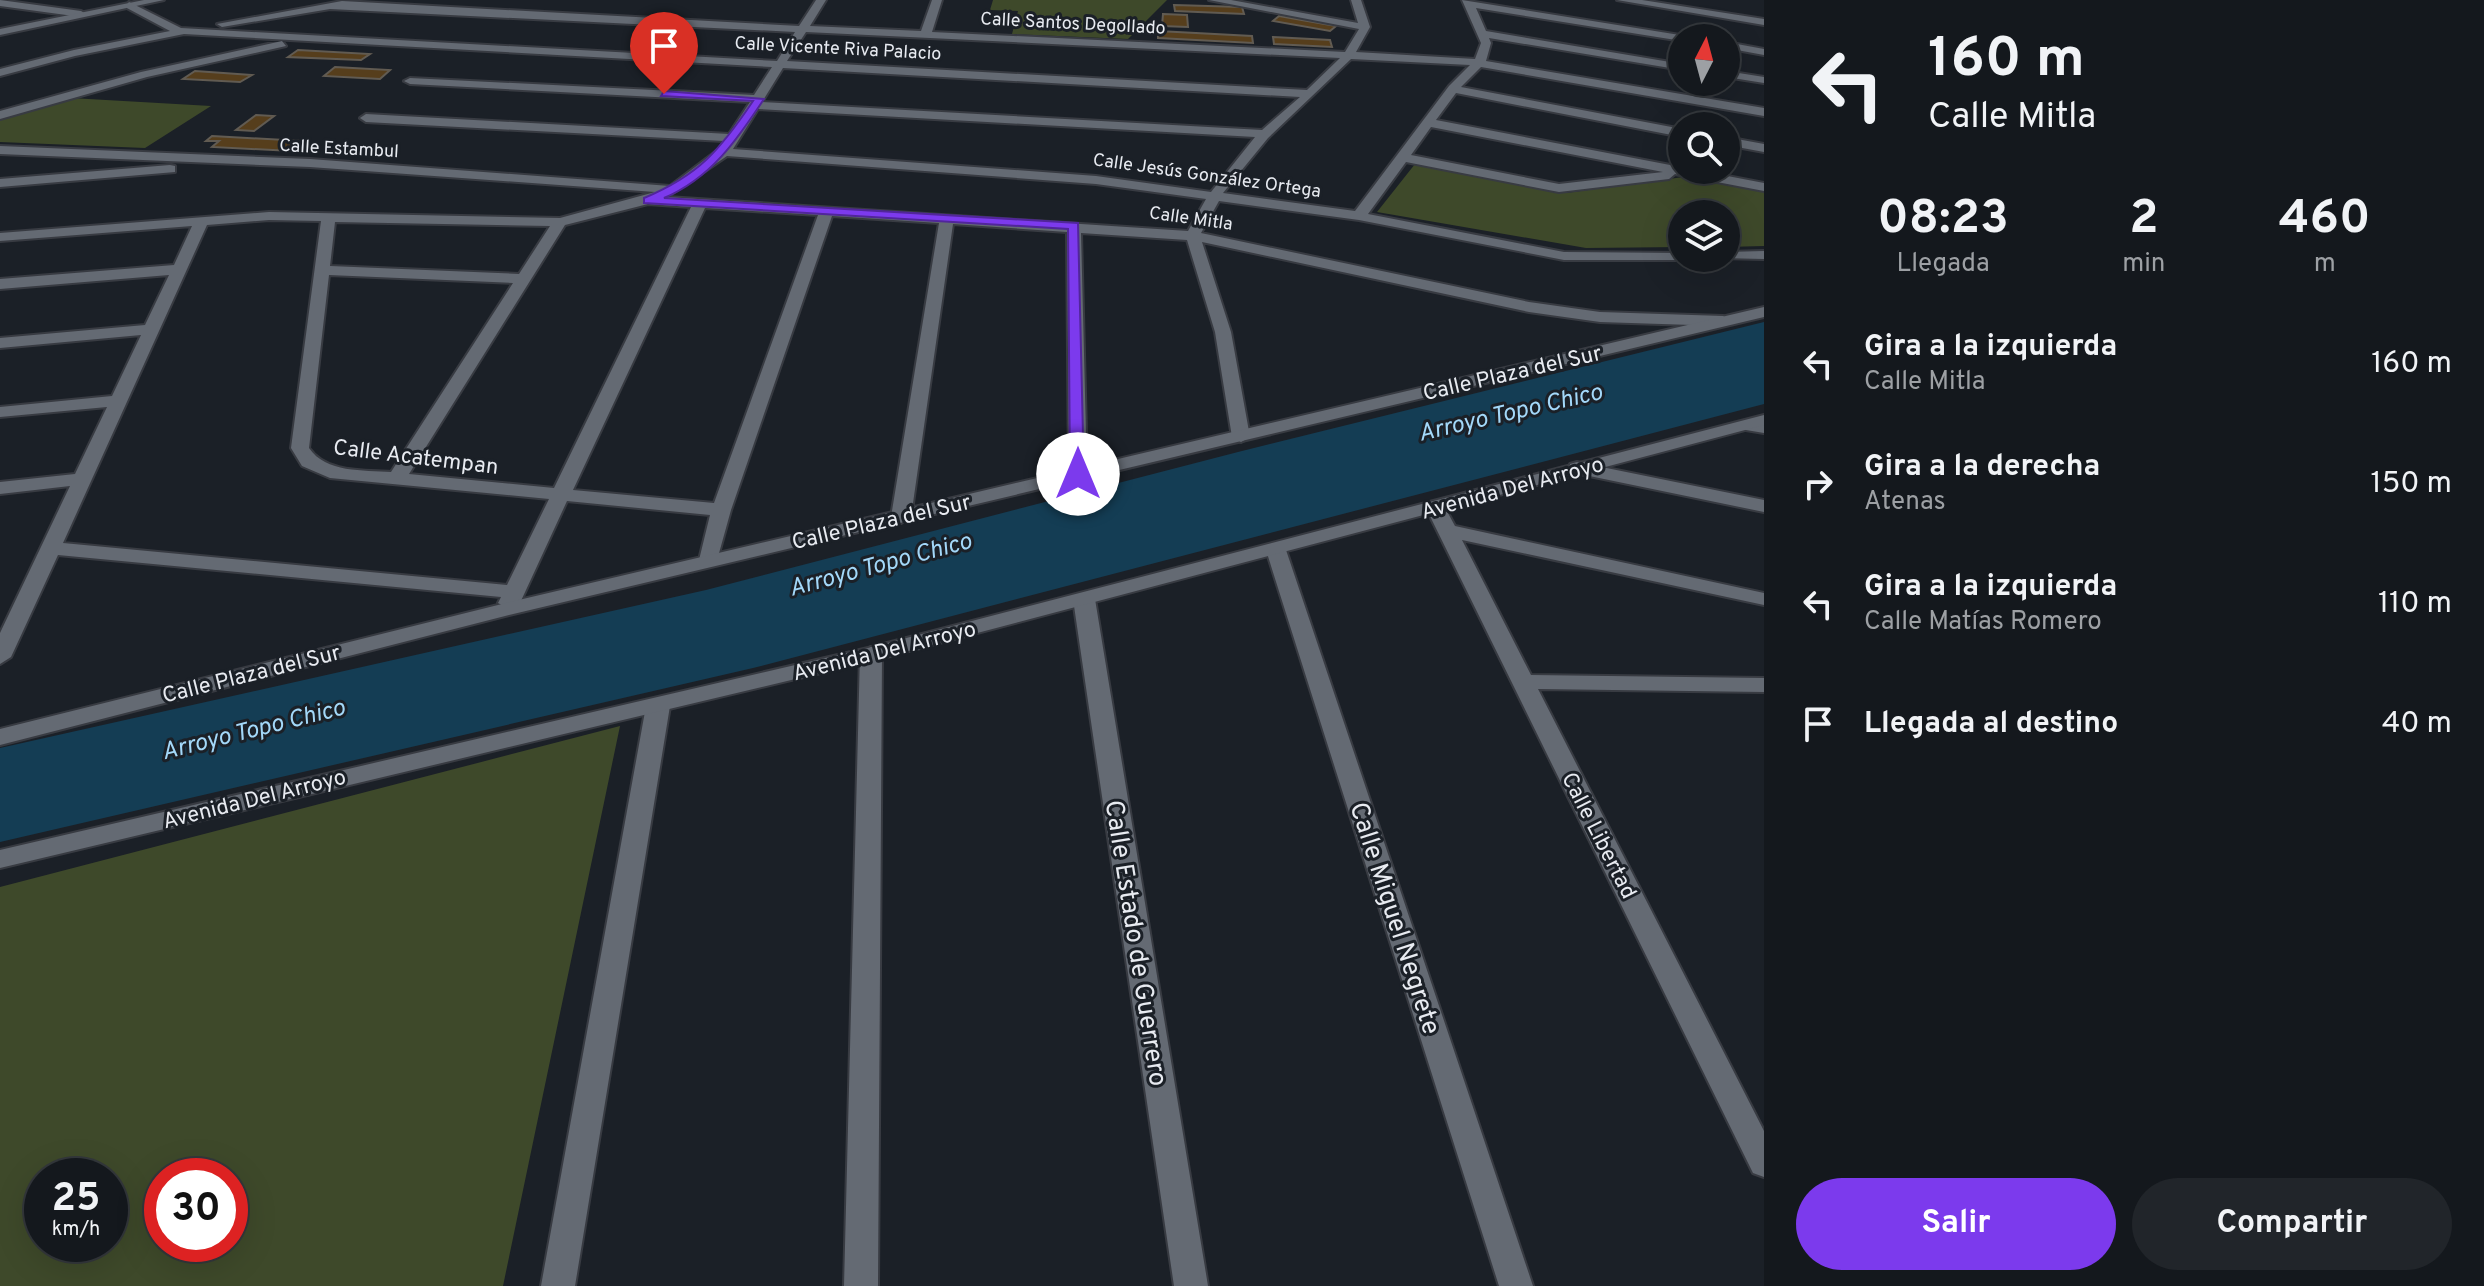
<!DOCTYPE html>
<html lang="es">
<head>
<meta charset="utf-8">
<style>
  body { margin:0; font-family:Overpass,sans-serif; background:#21252a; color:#f1f3f6; height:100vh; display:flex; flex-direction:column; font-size:30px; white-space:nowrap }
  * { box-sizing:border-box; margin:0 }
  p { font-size:26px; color:#9da0a4 }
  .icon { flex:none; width:44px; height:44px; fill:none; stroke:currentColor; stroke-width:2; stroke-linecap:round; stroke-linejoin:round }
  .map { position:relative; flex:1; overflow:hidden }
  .sheet { display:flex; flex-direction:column; background:#14181d; width:720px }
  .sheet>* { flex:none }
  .banner { background:#14181d; color:#f1f3f6; overflow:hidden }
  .needle { width:52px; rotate:6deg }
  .tools { position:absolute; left:1668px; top:24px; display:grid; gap:16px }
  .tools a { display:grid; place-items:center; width:72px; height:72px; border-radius:50%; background:#14181d; box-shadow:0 8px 32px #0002,0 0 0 2px #33373b; font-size:40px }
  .speed { position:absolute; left:24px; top:1158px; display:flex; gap:16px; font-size:40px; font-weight:700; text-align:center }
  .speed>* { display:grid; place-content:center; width:104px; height:104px; border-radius:50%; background:#14181d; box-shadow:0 8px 32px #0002,0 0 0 2px #33373b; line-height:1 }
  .speed small { font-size:20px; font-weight:400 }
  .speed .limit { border:12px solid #d22; background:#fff; color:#111 }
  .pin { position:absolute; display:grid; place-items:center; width:68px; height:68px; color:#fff; margin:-82px -34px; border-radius:50% 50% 50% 0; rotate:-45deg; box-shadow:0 0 8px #0007 }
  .pin .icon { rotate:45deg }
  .me { position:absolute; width:88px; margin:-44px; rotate:0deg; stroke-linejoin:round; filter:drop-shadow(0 0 6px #0008) }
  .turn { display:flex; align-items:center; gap:28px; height:168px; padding:0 32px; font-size:36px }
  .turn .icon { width:104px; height:104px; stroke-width:2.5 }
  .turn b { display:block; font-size:56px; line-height:68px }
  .eta { display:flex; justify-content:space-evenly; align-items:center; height:136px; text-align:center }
  .eta b { font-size:48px; font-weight:700; line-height:56px }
  .primary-button { display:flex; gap:16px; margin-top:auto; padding:16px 32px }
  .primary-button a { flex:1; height:92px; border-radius:48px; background:#7c3aed; color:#fff; font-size:32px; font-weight:700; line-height:92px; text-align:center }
  .primary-button a+a { background:#21252a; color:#f1f3f6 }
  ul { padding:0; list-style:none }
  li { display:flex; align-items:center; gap:24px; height:120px; padding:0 32px }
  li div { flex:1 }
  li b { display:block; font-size:30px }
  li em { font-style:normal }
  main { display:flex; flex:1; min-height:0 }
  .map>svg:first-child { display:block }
</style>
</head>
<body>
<main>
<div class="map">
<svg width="1764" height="1286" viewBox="0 0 1764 1286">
  <rect width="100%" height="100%" fill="#1b2027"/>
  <!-- green -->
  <path fill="#3e492a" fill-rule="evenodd" d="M993,0H1167L1128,39L1012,34L1018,11L990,10Z
    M71,98L211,106L145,148L0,142V119Z
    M1415,164L1566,193L1698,175L1764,189V246L1726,247V214H1682V247L1586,248L1377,212Z
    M620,726L503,1286H0V887ZM42,1176H110V1244H42ZM162,1176H230V1244H162Z"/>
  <!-- water -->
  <path fill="#143d54" d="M1764,322V404L753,668L0,842V748L706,590L1238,452Z"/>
  <!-- building -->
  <path fill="#563e1c" stroke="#615b52" stroke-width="2" d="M1174,5L1242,7L1244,14L1175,11Z
    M1163,14L1187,15L1188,27L1162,26Z
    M1279,16L1336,26L1330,31L1273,21Z
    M1158,31L1252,36L1253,43L1158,38Z
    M1273,37L1330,40L1332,47L1274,44Z
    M298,50L370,54L361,60L288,57Z
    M335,67L390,70L380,79L324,76Z
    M195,71L252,75L240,82L183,79Z
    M256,115L274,116L254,131L236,130Z
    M212,136L304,141L292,151L212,147L219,141H206Z"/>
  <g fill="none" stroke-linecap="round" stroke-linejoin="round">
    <defs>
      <path id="minor" d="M0,0L81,11L86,14L81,17L0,6Z
        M816,0H826L810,26L921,31L932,0H942L932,32L1345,52L1359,29L1209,0H1231L1358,23L1351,0H1361L1370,27L1356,52L1475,59L1481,43L1462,0L1686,36L1682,41L1476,8L1486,31L1682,64V70L1489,38L1491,43L1486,61L1764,108V116L1481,67L1461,87L1682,129V137L1456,93L1436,120L1764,183V191L1675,174L1669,179L1559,192L1406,162L1368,214L1564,252L1682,253V258L1687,260H1564L1359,220L1219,201L1201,233L1529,302L1600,312L1723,316L1731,321L1723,326L1600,322L1529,312L1202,242L1231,332L1250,437L1241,442L1232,437L1215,332L1187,240L1081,233L1087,474L1078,480L1069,474L1067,232L953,224L911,517L901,523L891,517L939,223L832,216L731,510L716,564H702L699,560L710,515L567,501L520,603L509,609L498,603L501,597L58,555L11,657L0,664V633L70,486L0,494V482L75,474L107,407L0,417V407L112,396L141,335L0,348V338L145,325L169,275L0,289V279L174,265L192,226L0,241V233L269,212L560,218L655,192L310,167L0,154V146L310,159L670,186L719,149L724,141L366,122L360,118L366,114L729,134L750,102L410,84L404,81L410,78L754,95L772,67L184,34L75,56L0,76V69L74,50L170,31L125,7L129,2L181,28L777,61L795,32L330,9L222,27L217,24L342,1L799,26ZM806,32L1340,58L1307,90L787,61ZM1351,59L1470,65L1449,86L1355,211L1223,193L1268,138ZM783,68L1300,97L1262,130L762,102ZM758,109L1255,137L1211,192L1096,176L733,149ZM1431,127L1663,172L1559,184L1411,155ZM727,156L1096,184L1206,199L1188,231L667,197ZM648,204L691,207L554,488L409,474L565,225ZM705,208L818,215L714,503L573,490ZM269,220L321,221L291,448L302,466L330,478L549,499L507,585L63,543L207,225ZM335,222L550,226L519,274L330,266ZM329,275L513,283L391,472C363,470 326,473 309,448Z
        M1617,0H1642L1764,19V25Z
        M282,41L286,46L147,77L0,119V111L141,72Z
        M1726,42L1764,49V55L1726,48Z
        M1726,71L1764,77V83L1726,77Z
        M1726,137L1764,144V152L1726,145Z
        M170,165L175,166V172L0,187V179Z
        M1764,251V259L1720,258H1726V252Z
        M1746,420L1764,423V433L1740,429L1737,425Z
        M1577,462L1764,500V512L1570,472V464Z
        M1436,502L1443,504L1455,526L1764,593V605L1462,540L1531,675L1764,678V692L1538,689L1764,1131V1177L1753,1173L1426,508Z
        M1276,544L1286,550L1533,1286H1499L1266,550Z
        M1084,593L1095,599L1208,1286H1174L1073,599Z
        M871,647L882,654L878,1286H844L860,654Z
        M658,699L670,706L575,1286H541L646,706Z"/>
      <path id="tertiary" d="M144,0H164L0,35V29Z
        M1764,307V317L509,615L0,745V729L506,603Z
        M1764,415V425L871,661L0,868V850L868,648Z"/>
    </defs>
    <!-- minor casing -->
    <use href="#minor" stroke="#383b42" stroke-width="4"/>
    <!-- tertiary casing -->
    <use href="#tertiary" stroke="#383b42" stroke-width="4"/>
    <!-- minor -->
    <use href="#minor" fill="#646a73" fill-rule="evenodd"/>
    <!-- tertiary -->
    <use href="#tertiary" fill="#646a73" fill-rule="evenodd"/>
  </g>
  <!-- route -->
  <path fill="#7c3aed" stroke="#51269a" stroke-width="2" d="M664,91L764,99C737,140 711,178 664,198L1078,223L1084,478L1070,474L1068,229L644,203V198C699,175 720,150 753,101L661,96Z"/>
  <g text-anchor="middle" stroke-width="6" stroke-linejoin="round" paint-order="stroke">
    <!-- far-street labels -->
    <g font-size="18" fill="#e8ebf1" stroke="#1b2027">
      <text transform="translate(1073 23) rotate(3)" y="6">Calle Santos Degollado</text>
      <text transform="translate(838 48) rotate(3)" y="6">Calle Vicente Riva Palacio</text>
      <text transform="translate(339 148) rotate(3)" y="6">Calle Estambul</text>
      <text transform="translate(1207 175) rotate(8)" y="6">Calle Jesús González Ortega</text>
      <text transform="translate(1191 218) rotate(8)" y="6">Calle Mitla</text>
    </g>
    <!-- street labels -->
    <g font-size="22" fill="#e8ebf1" stroke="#1b2027">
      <text transform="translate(1512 372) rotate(-13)" y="8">Calle Plaza del Sur</text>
      <text transform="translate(416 456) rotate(7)" y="8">Calle Acatempan</text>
      <text transform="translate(1512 487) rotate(-15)" y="8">Avenida Del Arroyo</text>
      <text transform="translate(881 521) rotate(-13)" y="8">Calle Plaza del Sur</text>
      <text transform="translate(884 650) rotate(-14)" y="8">Avenida Del Arroyo</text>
      <text transform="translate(251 673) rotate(-14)" y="8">Calle Plaza del Sur</text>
      <text transform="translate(254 798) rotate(-14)" y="8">Avenida Del Arroyo</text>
      <text transform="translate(1600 835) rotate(63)" y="8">Calle Libertad</text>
    </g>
    <!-- water labels -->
    <g font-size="24" font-style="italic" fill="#a3d8f9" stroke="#1b2027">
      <text transform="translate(1510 412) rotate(-13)" y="8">Arroyo Topo Chico</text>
      <text transform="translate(880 564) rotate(-15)" y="8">Arroyo Topo Chico</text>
      <text transform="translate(253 729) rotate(-14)" y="8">Arroyo Topo Chico</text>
    </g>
    <!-- near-street labels -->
    <g font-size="26" fill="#e8ebf1" stroke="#1b2027">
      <text transform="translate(1396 918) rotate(72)" y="9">Calle Miguel Negrete</text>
      <text transform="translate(1137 943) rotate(81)" y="9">Calle Estado de Guerrero</text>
    </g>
  </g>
</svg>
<div class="tools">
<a><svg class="needle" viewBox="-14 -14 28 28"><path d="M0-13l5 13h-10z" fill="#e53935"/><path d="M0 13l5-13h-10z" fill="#9da0a4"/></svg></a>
<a><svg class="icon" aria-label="search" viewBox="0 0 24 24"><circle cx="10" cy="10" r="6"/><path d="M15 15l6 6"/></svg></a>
<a><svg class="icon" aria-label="layers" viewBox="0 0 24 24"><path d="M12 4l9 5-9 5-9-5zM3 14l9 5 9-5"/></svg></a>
</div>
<div class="speed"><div>25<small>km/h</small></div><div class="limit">30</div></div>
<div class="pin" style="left:664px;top:94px;background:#d93025"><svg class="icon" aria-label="arrive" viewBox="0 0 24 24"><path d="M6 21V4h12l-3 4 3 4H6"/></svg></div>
<svg class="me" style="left:1078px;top:474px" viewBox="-20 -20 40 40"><circle r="19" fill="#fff"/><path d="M0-13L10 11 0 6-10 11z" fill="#7c3aed"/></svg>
</div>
<section class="sheet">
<div class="banner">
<div class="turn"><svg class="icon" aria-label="left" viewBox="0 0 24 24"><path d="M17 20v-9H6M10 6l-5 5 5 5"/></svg><div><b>160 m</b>Calle Mitla</div></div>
</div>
<div class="eta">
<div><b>08:23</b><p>Llegada</p></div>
<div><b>2</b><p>min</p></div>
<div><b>460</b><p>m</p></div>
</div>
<ul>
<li><svg class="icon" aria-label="left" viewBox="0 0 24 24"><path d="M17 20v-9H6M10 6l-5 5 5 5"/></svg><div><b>Gira a la izquierda</b><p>Calle Mitla</p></div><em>160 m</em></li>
<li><svg class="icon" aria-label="right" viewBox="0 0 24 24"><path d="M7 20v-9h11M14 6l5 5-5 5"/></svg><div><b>Gira a la derecha</b><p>Atenas</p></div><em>150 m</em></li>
<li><svg class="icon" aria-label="left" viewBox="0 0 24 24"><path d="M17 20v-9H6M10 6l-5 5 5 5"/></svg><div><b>Gira a la izquierda</b><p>Calle Matías Romero</p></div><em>110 m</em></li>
<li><svg class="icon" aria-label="arrive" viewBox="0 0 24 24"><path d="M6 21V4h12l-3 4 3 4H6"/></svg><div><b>Llegada al destino</b></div><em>40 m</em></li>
</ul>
<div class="primary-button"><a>Salir</a><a>Compartir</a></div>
</section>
</main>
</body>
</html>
